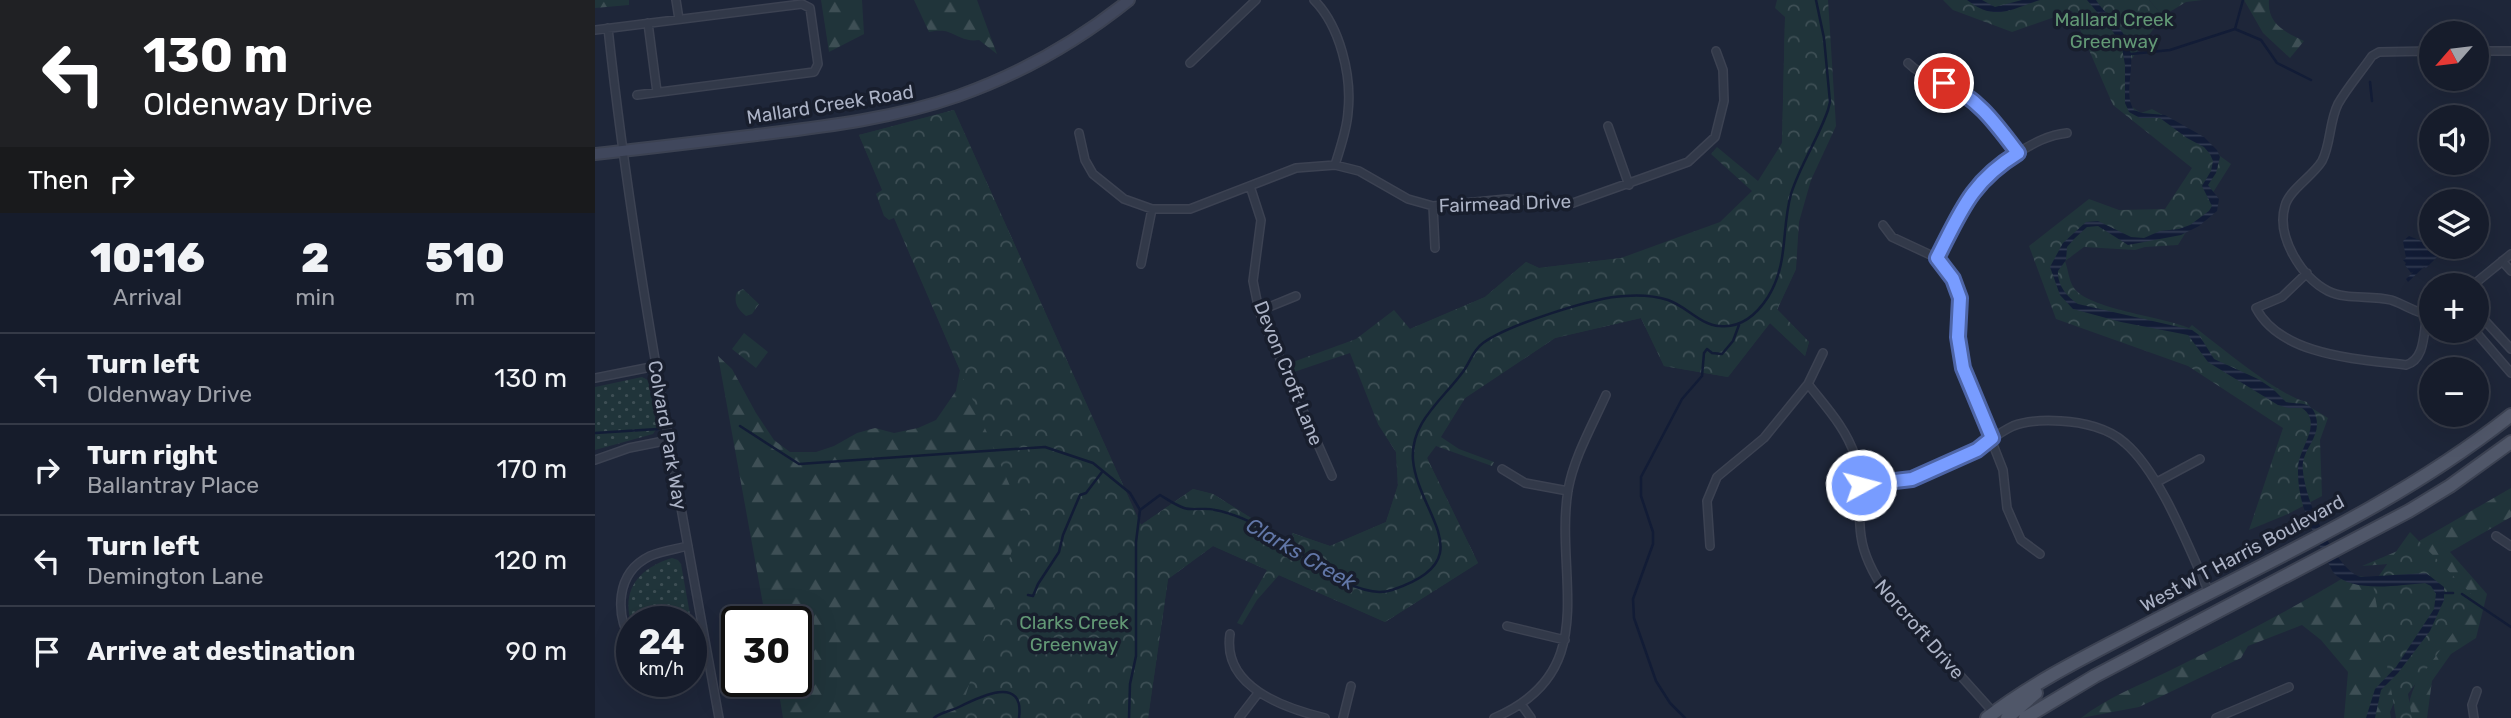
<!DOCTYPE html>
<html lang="en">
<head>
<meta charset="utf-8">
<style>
  body { margin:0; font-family:Rubik,sans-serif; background:#232937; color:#f1f3f6; height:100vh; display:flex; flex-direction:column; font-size:26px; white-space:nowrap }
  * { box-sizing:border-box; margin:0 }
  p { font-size:23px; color:#9ea1a9 }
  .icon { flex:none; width:38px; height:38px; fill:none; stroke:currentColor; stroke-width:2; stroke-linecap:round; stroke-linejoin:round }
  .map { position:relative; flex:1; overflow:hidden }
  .sheet { display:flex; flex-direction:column; background:#161c2b; width:595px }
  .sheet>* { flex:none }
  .top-card { background:#202124; color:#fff; overflow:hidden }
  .needle { width:46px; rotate:242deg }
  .tools { position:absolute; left:1824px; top:21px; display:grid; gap:14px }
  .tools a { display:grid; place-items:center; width:70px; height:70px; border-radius:50%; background:#161c2b; box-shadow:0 7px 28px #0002,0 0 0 2px #353a47; font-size:35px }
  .speed { position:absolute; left:21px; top:606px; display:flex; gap:14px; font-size:35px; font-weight:700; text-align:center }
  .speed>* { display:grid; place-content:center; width:91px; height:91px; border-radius:50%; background:#161c2b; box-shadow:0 7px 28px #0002,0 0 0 2px #353a47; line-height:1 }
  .speed small { font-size:18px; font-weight:400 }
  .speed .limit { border:4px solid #111; border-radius:10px; background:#fff; color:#111 }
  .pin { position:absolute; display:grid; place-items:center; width:60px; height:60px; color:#fff; margin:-30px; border:4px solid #fff; border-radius:50%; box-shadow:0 2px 7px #0007 }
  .me { position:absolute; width:77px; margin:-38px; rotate:83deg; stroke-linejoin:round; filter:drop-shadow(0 0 5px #0008) }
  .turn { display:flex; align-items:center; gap:24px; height:147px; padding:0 28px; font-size:32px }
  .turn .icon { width:91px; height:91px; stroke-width:2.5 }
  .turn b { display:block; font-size:49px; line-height:60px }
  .then { display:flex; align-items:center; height:66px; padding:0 28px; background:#0003; gap:14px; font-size:26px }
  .eta { display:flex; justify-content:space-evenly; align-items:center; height:119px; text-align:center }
  .eta b { font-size:42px; font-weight:800; line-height:49px }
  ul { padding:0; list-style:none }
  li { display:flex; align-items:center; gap:21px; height:91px; padding:0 28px; border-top:2px solid #353a47 }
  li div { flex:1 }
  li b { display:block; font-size:26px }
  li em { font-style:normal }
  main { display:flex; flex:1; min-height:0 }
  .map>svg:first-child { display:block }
</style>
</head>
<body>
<main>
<section class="sheet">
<div class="top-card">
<div class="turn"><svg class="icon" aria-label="left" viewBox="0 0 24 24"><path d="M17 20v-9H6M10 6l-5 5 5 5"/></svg><div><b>130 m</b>Oldenway Drive</div></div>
<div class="then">Then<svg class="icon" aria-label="right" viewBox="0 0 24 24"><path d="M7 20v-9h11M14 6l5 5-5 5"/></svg></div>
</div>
<div class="eta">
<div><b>10:16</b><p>Arrival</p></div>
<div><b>2</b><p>min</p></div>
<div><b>510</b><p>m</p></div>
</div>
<ul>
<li><svg class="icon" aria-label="left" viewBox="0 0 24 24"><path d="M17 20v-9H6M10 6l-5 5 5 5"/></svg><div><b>Turn left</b><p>Oldenway Drive</p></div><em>130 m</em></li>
<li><svg class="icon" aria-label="right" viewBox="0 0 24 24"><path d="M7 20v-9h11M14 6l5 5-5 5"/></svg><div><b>Turn right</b><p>Ballantray Place</p></div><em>170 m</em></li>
<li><svg class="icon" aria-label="left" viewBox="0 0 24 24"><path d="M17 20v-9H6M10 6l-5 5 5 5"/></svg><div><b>Turn left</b><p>Demington Lane</p></div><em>120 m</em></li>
<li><svg class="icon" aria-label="arrive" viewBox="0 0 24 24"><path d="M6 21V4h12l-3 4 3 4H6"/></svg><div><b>Arrive at destination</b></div><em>90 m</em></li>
</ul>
</section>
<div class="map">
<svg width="1916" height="718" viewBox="0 0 1916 718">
  <defs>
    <pattern id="grass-dots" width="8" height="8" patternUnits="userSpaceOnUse" patternTransform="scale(1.75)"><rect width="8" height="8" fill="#20343a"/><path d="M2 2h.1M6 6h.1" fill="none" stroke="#3e4f55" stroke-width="1.8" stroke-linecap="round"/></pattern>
    <pattern id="forest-firs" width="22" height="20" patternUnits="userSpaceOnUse" patternTransform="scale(1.75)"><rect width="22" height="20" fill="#20343a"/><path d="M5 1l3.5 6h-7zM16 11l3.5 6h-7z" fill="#3e4f55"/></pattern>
    <pattern id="park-crowns" width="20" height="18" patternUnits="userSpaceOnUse" patternTransform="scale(1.75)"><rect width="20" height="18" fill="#20343a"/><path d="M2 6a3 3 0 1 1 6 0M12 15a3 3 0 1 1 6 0" fill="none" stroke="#3e4f55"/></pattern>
    <pattern id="water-rules" width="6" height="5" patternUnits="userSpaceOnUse" patternTransform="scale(1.75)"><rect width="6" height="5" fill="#121c36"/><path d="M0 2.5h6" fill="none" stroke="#323b52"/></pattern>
  </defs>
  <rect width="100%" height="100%" fill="#1e2639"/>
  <!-- grass -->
  <path fill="url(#grass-dots)" d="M47,377L53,380L62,428L58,434L0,450V387Z
    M77,558L83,560L86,564L101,648L96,655V621H37V626C25,590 44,568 77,558Z"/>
  <!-- forest -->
  <path fill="url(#forest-firs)" d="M0,0H34V5L0,8Z
    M226,0H267L269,34L234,52Z
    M319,0H382L402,54L384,40C371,42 364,36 353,32C347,30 340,31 334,32Z
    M1219,0L1167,254L1201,269L1182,310L1214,342L1210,356L1175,323L1133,377L1069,366L1046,318L960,338L870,398L832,458L883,563L790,622L618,546L573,579L553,718H188L182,681H201V621H171L123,356L137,369L161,413L179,440L195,452H221L239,446L262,433L280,428L299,433L323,428L341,420L361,391L365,370L264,135L359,110L546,525L598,489L618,494L702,547L697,533L735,546L791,522L803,485L801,452L783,424L815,329L890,297L931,262L944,268L1026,258L1159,222L1187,143L1190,17Z
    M1554,0H1608L1591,2L1568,16Z
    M1649,0H1674C1672,24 1690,32 1709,41L1695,58L1668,33Z
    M1916,488V517L1855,552L1892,594L1881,638L1856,654L1837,681L1832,718H1812C1815,668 1860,632 1866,584L1830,557L1807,563L1767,566L1819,544Z
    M1753,575L1788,579L1808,680L1795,712L1796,718H1749L1753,672L1726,640L1707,625L1653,646L1646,658L1544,707L1486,718C1513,697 1545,685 1576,670C1636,640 1696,610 1753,575Z"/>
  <!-- park -->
  <path fill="url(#park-crowns)" d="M1182,0H1233L1241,126L1216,180L1204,222L1201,269L1182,309L1214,342L1210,356L1175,323L1133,377L1069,366L1046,318L960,338L870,398L846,437L864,449L899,462L897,466L841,446L832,458L883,563L790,622L684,575L662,600L647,625L642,623L672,570L618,546L573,579L553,718H367L365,713L428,516L299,218L294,220L289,216L281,194L287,190L264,135L359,110L546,525L598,489L618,494L702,547L697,533L735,546L791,522L803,485L801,452L783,424L755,353L699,372L695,363L761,339L799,310L815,329L890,297L931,262L944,268L1026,258L1125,222L1157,191L1116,154L1122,147L1163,181L1187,143L1190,17L1180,8Z
    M1348,0H1554L1568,16L1533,64V104L1546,113L1557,109L1609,138L1625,156L1636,164L1617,194L1619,210L1591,232L1583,245L1550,247L1540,250L1489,247L1470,261C1473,269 1474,281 1479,288C1493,309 1569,317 1594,328L1597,325C1622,344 1685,397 1712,402L1715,407L1733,418L1725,440L1727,496L1693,514L1654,530L1688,428L1593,366L1461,319L1434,246L1494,199L1524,210L1570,209L1597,168L1518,105L1477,11L1417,32L1358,10Z
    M148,289L164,304L157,314L151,316C143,309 138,303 142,292Z
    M149,333L173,352L161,368L137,349Z
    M1815,532L1882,600L1813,694L1817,718H1801L1778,584Z"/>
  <!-- water -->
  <path fill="url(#water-rules)" d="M1372,0H1387L1400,7L1427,0H1445C1416,9 1400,22 1372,0Z
    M1492,0H1501C1512,17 1531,29 1535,50C1540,69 1528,93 1539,110L1547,113L1570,115L1609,137L1622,150L1625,157L1621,173L1613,185L1624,199L1622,211L1604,226L1586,235L1533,245L1503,226L1492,227L1480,238L1472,247L1471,260L1463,271C1462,285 1472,297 1483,304L1597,330L1604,335L1619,359L1663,379L1678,389L1691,402C1704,405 1717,400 1721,417C1726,435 1711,446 1708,462C1704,489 1740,571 1766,577L1831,573L1849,587V600L1835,631L1803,673L1786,690L1780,718H1771L1780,689L1801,667L1839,609L1841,594L1836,586L1830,583C1804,585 1756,594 1738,572C1721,538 1702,507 1703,468C1703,449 1729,423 1707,408H1693L1683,405L1613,362L1593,335L1526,322L1478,309L1465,295L1455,267L1468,243L1491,222L1503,221L1536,237L1549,238L1565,231L1584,229L1595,225L1614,211L1617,206L1607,186L1616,171L1618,161L1615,154L1609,147L1592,138L1565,118H1545L1534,112L1530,103V65L1527,48L1517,30Z
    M1814,236L1834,244L1836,243V247H1840L1845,254L1831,268L1829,267L1813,282L1811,279L1818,272L1816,273L1810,265L1811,263L1808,260L1811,258L1808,241Z"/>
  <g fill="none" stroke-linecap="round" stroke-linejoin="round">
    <!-- stream -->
    <path stroke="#121c36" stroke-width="2.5" d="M1640,29L1648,0
      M1536,54L1575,50L1640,29L1666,40L1682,63L1716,80
      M1775,82L1777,101
      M145,426L204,464L450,447L498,463L535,493L545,510
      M0,433L63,429
      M1847,593H1858
      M1867,594L1916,627
      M433,595L438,596L443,584L464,552L468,535L485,495L491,493L507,472
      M339,718C346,712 356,711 364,707C384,697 430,674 424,718
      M534,718L535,684L541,656V542L545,510L565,495C572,499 580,505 589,508C598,511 610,507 620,510C642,514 665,526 684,538C714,556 761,602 797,590C889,560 823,515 818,460C815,423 847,400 867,373C875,363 877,351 888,343C913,325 999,297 1030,296C1043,295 1060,296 1073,300C1091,306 1105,325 1125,326C1146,328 1162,314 1173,297C1194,263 1186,230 1196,194C1205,165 1223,139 1233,110L1235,102L1229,38L1221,0
      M1090,718L1075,703L1061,681L1039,618L1038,599L1058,544V532L1046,496V477L1087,399L1107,376L1109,353L1112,349L1117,353L1127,354L1138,341L1144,325"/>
    <defs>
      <path id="minor" d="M81,0L84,19
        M719,0C745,26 757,76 753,112C752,130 745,148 740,165
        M53,23L62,92
        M13,28C38,260 83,489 124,718
        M0,30L207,4L215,8L223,64L219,72L42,95
        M1836,51L1784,52L1777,56C1766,72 1752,88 1743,104C1734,122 1736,144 1727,161C1718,176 1694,190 1690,206C1681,236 1706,277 1733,291C1751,300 1776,295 1796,300C1809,304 1822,314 1836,315
        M1881,51H1916
        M595,63L661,0
        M1313,63C1327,77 1344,79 1361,89C1388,103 1405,129 1423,153
        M1013,126L1034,185
        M484,133L490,160L498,174L529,199L557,209H595L701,168L740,165L764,171L813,199L838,206L912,199L978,203L1093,162L1120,137L1129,101L1128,70L1121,51
        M655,186L666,220L658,281L664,311L737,476
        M838,206L840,248
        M1288,225L1297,237L1342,258L1358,279L1365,298L1363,337L1368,368L1408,470L1412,508L1426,540L1445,554
        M1342,258C1366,211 1376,181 1422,153C1439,143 1453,135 1472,133
        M1907,261L1916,271
        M546,264L557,209
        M1712,273L1687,297L1661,308C1686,356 1763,359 1811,365C1831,359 1828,332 1832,315
        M1878,285L1916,254
        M664,311L701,296
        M1881,311L1916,349
        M1880,331L1916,373
        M0,378L61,366
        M1213,384C1231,407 1251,428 1260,456C1268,483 1262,509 1266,536C1269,558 1280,577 1292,594L1399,713
        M0,460L34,448L74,440
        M907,469L930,483L973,491
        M1562,482L1605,459
        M1266,486C1308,480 1345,473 1382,449C1394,441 1405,432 1418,426C1433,420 1450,420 1466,421C1487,422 1514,428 1530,443C1566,474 1594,549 1614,592
        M1901,536L1916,546
        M1115,546L1112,501L1122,477L1169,438L1213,384L1228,353
        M912,626L970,640
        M635,634C627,687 689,708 730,718
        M37,643C20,614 20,573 55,556C66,551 81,549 93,546
        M96,665L114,662
        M926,704L936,718
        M644,718L664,692
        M748,718L756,686
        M899,718C1009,671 959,578 973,490C979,457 997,426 1011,395
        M1621,718L1694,687
        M1879,718L1877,705L1882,691"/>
      <path id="secondary" d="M0,154C57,148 113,141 170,134C235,126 300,118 363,96C425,74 483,41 534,0"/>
      <path id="primary" d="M1392,718C1441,680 1498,653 1553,624C1676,560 1806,502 1916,415
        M1412,718L1441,693
        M1430,718L1500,676L1814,511L1855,486L1916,442"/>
    </defs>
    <!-- minor casing -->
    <use href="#minor" stroke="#3c4252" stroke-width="10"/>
    <!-- secondary casing -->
    <use href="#secondary" stroke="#3c4252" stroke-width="14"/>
    <!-- primary casing -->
    <use href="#primary" stroke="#3c4252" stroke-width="16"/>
    <!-- minor -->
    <use href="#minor" stroke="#323949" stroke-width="7"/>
    <!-- secondary -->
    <use href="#secondary" stroke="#40475c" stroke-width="10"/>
    <!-- primary -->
    <use href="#primary" stroke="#505769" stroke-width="12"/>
  </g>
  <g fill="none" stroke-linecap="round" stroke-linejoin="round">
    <defs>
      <path id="route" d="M1266,485L1317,479L1382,450L1397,438L1368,368L1363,337L1365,298L1358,279L1342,258C1366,211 1376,182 1423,153C1401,124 1383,98 1349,83"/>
    </defs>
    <!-- route casing -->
    <use href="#route" stroke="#4e65a6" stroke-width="18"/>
    <!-- route -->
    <use href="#route" stroke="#789cff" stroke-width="12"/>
  </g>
  <g text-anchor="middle" stroke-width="7" stroke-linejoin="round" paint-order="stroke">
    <!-- park labels -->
    <g font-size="19" fill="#629875" stroke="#181e2d">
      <text x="1519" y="26">Mallard Creek<tspan x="1519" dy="22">Greenway</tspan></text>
      <text x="479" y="629">Clarks Creek<tspan x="479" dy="22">Greenway</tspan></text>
    </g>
    <!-- street labels -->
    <g font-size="19" fill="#acb3c6" stroke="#181e2d">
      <text transform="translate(235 104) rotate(-9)" y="7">Mallard Creek Road</text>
      <text transform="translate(910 203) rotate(-2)" y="7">Fairmead Drive</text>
      <text transform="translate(694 373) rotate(68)" y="7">Devon Croft Lane</text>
      <text transform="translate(73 435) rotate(80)" y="7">Colvard Park Way</text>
      <text transform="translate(1647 553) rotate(-28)" y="7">West W T Harris Boulevard</text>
      <text transform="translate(1325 629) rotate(49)" y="7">Norcroft Drive</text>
    </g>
    <!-- water labels -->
    <g font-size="21" font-style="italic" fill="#6277a8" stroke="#181e2d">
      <text transform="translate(706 554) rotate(30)" y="7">Clarks Creek</text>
    </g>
  </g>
</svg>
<div class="tools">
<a><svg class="needle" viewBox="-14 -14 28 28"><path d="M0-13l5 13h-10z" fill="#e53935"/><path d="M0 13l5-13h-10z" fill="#9ea1a9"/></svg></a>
<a><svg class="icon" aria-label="sound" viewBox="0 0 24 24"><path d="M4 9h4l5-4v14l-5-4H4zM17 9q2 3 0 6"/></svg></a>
<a><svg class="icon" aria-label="layers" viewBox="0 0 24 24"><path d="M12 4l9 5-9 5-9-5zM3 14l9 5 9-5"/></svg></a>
<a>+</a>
<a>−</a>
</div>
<div class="speed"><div>24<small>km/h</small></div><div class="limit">30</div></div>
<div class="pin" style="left:1349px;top:83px;background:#d93025"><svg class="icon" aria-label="arrive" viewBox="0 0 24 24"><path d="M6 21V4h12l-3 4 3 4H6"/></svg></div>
<svg class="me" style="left:1266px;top:485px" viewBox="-20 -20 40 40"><circle r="17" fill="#789cff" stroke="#fff" stroke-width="3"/><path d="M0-11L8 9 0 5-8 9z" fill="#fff"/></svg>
</div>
</main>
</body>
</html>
